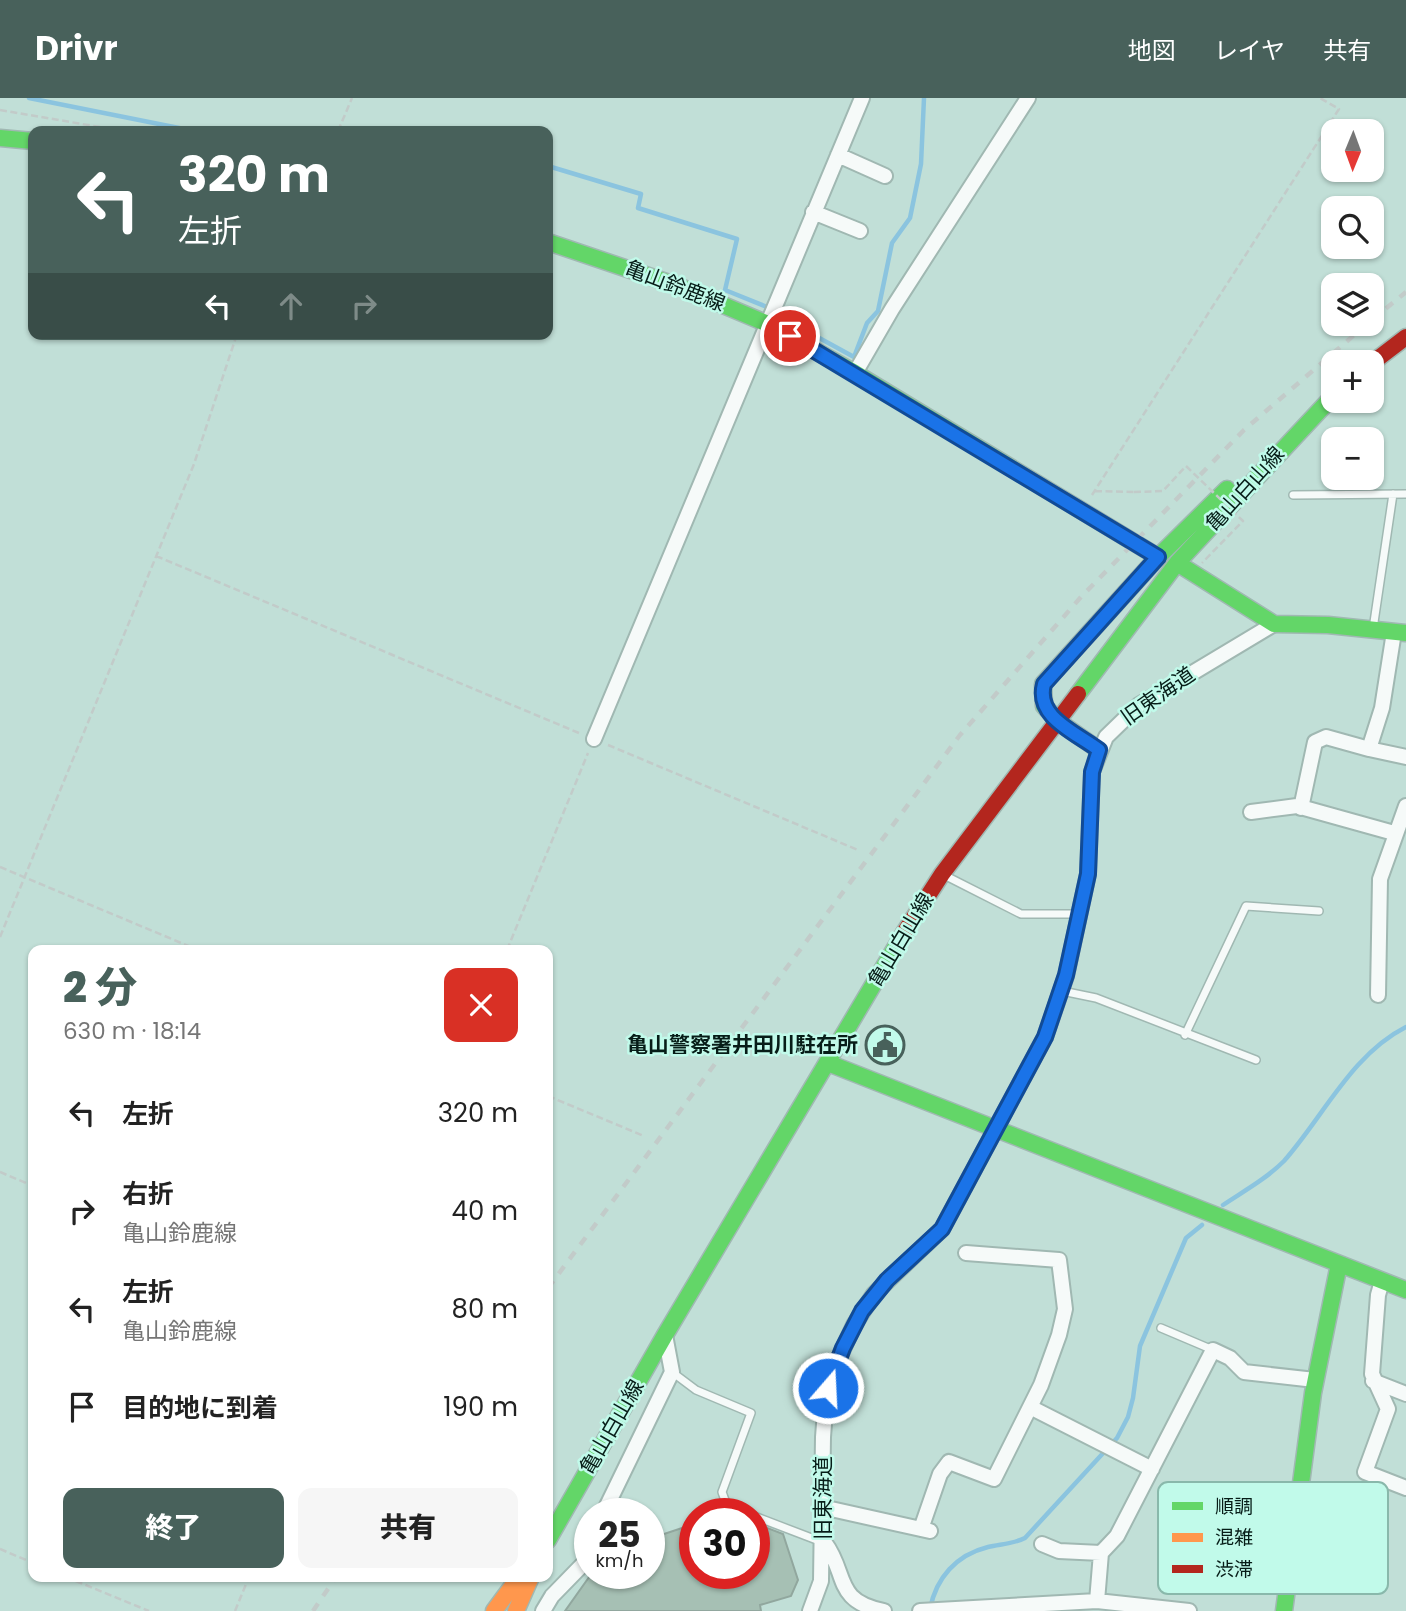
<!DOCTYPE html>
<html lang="ja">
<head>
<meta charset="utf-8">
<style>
  body { margin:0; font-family:Poppins,"Noto Sans JP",sans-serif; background:#f6f6f6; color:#222; height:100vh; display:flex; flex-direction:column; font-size:26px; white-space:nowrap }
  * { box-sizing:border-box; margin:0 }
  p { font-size:23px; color:#767676 }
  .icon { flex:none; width:38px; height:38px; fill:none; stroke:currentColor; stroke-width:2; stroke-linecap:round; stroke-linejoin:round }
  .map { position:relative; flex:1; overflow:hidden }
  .details { position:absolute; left:28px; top:847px; width:525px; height:637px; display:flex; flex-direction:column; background:#fff; border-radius:14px; box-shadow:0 2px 5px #0004 }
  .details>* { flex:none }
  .hud { position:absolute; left:28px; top:28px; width:525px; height:214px; border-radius:14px; box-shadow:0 2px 5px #0004; background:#48615b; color:#fff; overflow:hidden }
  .needle { width:46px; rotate:181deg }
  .controls { position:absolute; left:1321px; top:21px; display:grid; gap:14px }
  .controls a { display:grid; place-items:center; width:63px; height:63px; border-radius:14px; background:#fff; box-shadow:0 2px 5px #0004; font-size:35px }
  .speed { position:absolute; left:574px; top:1400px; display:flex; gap:14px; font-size:35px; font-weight:700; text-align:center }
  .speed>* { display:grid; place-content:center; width:91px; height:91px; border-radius:50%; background:#fff; box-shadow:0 2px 5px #0004; line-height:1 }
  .speed small { font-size:18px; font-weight:400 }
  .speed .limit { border:10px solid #d22; background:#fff; color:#111 }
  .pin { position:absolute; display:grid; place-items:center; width:60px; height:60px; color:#fff; margin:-30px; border:4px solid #fff; border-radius:50%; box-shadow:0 2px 7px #0007 }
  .me { position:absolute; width:77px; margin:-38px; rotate:19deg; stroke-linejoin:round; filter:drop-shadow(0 0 5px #0008) }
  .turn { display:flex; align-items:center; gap:24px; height:147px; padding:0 35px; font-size:32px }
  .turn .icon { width:91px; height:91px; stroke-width:2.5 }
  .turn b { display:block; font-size:49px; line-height:60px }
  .lanes { display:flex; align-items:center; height:66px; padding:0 35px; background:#0003; justify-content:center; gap:35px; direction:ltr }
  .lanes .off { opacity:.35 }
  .round { display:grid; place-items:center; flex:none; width:74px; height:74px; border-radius:14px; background:#f6f6f6 }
  .head { display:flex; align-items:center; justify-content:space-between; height:119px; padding:0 35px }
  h1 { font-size:42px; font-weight:800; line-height:52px; color:#48615b }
  .action { display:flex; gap:14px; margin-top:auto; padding:14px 35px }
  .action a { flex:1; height:80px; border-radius:14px; background:#48615b; color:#fff; font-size:28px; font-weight:800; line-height:80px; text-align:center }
  .action a+a { background:#f6f6f6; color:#222 }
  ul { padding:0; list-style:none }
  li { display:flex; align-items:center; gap:21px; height:98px; padding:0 35px }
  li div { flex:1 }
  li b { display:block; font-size:26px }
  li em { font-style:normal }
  header { display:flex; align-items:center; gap:42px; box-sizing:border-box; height:98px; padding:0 35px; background:#48615b; color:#fff }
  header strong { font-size:33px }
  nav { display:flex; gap:38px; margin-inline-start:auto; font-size:24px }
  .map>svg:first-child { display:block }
</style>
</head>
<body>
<header>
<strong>Drivr</strong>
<nav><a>地図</a><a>レイヤ</a><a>共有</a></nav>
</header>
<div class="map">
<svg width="1406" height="1513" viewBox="0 0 1406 1513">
  <rect width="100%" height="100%" fill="#c1dfd7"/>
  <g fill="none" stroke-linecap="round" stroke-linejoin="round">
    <!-- stream -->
    <path stroke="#8bc4df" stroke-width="4.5" d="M29,0L194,33
      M548,68L641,96L638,110L737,141L725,192L767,209
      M779,218L854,259L867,225L878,213L892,145L910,120L921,66L924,0
      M1223,1107C1244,1093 1266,1081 1284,1063C1323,1019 1352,956 1406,929
      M930,1511C936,1480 956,1457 988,1449C1001,1446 1013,1446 1025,1440L1117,1340L1128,1319L1133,1300L1140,1248L1186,1140L1202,1127"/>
  </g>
  <!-- building -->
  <path fill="#a6c0b4" stroke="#91a79e" stroke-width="2" d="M754,1425L783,1436L798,1482L791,1498L760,1507L761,1513H565L592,1475H649V1441L691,1427L695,1440V1475H754Z"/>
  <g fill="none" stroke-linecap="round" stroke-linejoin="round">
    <defs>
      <path id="lane" d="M1293,397L1406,396
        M1373,531L1393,396
        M944,777L1021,816H1080
        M1062,893L1096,900L1256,962
        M1185,937L1246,808L1319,813
        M1161,1230L1213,1252
        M672,1274L696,1292L751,1315L722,1394L726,1405L746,1416
        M754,1418L822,1444"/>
      <path id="street" d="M838,57L885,78
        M813,114L860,133
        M855,275L892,211L1028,0
        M1394,534L1382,610L1369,651L1406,659
        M594,641L862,0
        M1301,710L1315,644L1326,639L1369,651
        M1251,714L1297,708L1394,735
        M1378,897L1380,781L1406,708
        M1382,1183L1378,1197L1372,1276L1388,1311L1365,1374L1406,1390
        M1373,1283L1406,1296
        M1030,1309L1152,1371
        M822,1409L930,1433
        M603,1416L672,1274L665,1237
        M921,1431L940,1376L949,1364L994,1381L1041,1287L1059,1237L1065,1211L1059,1162L966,1155
        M825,1445C848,1476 833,1503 884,1513
        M1042,1446L1059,1453L1101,1455
        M1097,1503L1101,1455L1117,1438L1213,1252L1230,1260L1244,1274L1315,1282
        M543,1513L552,1498L590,1459
        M810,1513L821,1483L823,1339L825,1313L834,1271L854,1227L874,1196L942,1131L1045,939L1066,878L1088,776L1092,674L1106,639L1139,607L1274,526
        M920,1513L1097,1503L1189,1513"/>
      <path id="fast" d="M0,40L33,43
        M548,144L678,188L768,226L855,275L1158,459
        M1177,465L1274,526L1328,527L1406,535
        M1078,596L1177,465L1334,297
        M1059,624L1099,652
        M1059,624L1044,608L1043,586L1158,459L1227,391
        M828,965L1406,1192
        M548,1442L665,1237L904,835
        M1284,1513L1313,1295L1339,1166"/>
      <path id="slow" d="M494,1513L519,1479
        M516,1513L531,1479"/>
      <path id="jam" d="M1372,265L1406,239
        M904,835L942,776L1078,596"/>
    </defs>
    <!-- lane casing -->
    <use href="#lane" stroke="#a0b8b2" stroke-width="10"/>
    <!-- street casing -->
    <use href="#street" stroke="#a0b8b2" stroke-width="18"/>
    <!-- fast casing -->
    <use href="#fast" stroke="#a0b8b2" stroke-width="19"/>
    <!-- slow casing -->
    <use href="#slow" stroke="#a0b8b2" stroke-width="19"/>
    <!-- jam casing -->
    <use href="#jam" stroke="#a0b8b2" stroke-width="19"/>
    <!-- path -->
    <path stroke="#c2cbc9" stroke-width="2.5" stroke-dasharray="7 3.5" stroke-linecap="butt" d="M0,12L123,33
      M338,33L352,0
      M1095,393L1134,394
      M1092,397L1339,11L1320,0
      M156,458L579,635
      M608,647L858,752
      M0,769L198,852
      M0,839L194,366L237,236
      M507,852L588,655
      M548,998L644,1038
      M0,1074L33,1088
      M0,1451L33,1465
      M66,1479L149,1513
      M235,1513L249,1479"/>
    <!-- lane -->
    <use href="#lane" stroke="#f6faf9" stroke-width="7"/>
    <!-- street -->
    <use href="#street" stroke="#f6faf9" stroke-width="14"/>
    <!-- fast -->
    <use href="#fast" stroke="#63d668" stroke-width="16"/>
    <!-- slow -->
    <use href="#slow" stroke="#ff974d" stroke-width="16"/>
    <!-- jam -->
    <use href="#jam" stroke="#b3261e" stroke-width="16"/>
    <!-- rail -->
    <path stroke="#c2cbc9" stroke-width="4.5" stroke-dasharray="9 9" stroke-linecap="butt" d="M1372,222L1406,194
      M548,1190L960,637L1081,499L1244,332L1367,226
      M313,1513L336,1479"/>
    <!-- path-bridge -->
    <path stroke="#c2cbc9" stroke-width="2.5" stroke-dasharray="7 3.5" stroke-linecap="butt" d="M1134,394L1163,393L1186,368L1243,423L1202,465"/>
  </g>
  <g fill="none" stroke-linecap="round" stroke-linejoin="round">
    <defs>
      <path id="route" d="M790,238L1158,459L1044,586C1035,619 1075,634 1099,652L1092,674L1088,776L1066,877L1045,939L942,1131L887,1182L862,1213L843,1250L828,1290"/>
    </defs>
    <!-- route casing -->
    <use href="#route" stroke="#114b97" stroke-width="18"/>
    <!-- route -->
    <use href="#route" stroke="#1a73e8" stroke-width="12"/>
  </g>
  <!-- icons -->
  <defs>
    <symbol id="civic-ring" viewBox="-11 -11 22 22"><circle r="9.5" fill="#c1faea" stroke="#48615b" stroke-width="1.5"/><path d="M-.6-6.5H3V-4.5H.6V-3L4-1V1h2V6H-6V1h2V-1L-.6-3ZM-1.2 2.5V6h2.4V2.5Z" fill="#48615b"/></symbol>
  </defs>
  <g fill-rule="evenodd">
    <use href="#civic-ring" x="863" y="925" width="44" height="44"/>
  </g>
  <g text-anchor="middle" stroke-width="5" stroke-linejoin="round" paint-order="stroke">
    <!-- street labels -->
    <g font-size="21" fill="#071d18" stroke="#c1faea">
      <text transform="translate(675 188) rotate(21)" y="7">亀山鈴鹿線</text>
      <text transform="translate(1245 391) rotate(-48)" y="7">亀山白山線</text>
      <text transform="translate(1158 598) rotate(-35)" y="7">旧東海道</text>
      <text transform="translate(901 842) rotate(-59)" y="7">亀山白山線</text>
      <text transform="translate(612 1329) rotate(-60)" y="7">亀山白山線</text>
      <text transform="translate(823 1400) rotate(-90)" y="7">旧東海道</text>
    </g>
    <!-- poi labels -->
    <g font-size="21" font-weight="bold" fill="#071d18" stroke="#c1faea" text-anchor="end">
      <text x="858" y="954">亀山警察署井田川駐在所</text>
    </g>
  </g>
  <!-- legend -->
  <rect x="1158" y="1384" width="230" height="112" rx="10" fill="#c1faea" stroke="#89b8ab" stroke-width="2"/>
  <rect x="1172" y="1404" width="31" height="8" fill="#63d668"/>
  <rect x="1172" y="1435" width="31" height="9" fill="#ff974d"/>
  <rect x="1172" y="1467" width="31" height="8" fill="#b3261e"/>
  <g font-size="19" fill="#071d18">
    <text x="1215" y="1415">順調</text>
    <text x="1215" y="1446">混雑</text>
    <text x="1215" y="1478">渋滞</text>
  </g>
</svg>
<div class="controls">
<a><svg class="needle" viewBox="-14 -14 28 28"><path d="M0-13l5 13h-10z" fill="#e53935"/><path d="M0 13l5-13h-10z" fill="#767676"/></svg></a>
<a><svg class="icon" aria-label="search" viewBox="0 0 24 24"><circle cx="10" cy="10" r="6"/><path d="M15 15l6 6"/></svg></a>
<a><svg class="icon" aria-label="layers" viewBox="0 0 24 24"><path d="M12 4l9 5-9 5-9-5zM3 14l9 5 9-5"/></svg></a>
<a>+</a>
<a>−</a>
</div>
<div class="speed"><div>25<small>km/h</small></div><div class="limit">30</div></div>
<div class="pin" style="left:790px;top:238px;background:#d93025"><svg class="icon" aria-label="arrive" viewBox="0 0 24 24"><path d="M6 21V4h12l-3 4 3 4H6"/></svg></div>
<svg class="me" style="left:828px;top:1290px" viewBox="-20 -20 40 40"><circle r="17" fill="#1a73e8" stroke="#fff" stroke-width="3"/><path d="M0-11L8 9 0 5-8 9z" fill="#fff"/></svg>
<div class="hud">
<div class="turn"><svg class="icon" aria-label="left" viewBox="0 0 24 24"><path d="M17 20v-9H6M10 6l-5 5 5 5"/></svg><div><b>320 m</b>左折</div></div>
<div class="lanes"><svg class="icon" aria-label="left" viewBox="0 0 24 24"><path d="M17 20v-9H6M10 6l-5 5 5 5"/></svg><svg class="icon off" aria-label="ahead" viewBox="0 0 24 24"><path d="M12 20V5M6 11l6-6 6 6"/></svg><svg class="icon off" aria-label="right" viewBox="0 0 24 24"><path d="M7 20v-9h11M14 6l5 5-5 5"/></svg></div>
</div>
<section class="details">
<div class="head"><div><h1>2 分</h1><p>630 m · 18:14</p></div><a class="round" style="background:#d93025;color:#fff"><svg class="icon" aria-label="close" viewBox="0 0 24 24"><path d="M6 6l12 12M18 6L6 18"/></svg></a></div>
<ul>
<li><svg class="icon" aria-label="left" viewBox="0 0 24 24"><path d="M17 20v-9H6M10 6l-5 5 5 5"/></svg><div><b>左折</b></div><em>320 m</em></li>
<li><svg class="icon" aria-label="right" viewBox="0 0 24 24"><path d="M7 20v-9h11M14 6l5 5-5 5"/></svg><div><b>右折</b><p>亀山鈴鹿線</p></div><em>40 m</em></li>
<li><svg class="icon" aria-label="left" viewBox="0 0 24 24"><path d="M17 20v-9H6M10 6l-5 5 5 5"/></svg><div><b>左折</b><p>亀山鈴鹿線</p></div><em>80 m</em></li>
<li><svg class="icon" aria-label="arrive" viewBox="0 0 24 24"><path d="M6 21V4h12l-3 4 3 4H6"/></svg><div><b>目的地に到着</b></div><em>190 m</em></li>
</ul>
<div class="action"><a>終了</a><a>共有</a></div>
</section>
</div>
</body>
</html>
